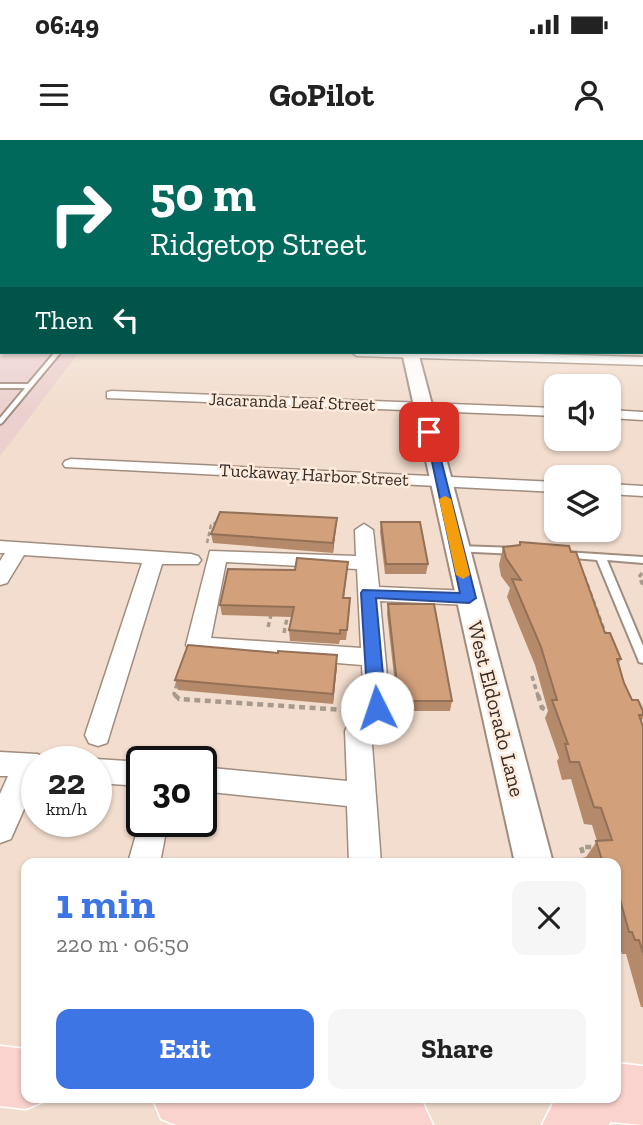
<!DOCTYPE html>
<html lang="en">
<head>
<meta charset="utf-8">
<style>
  body { margin:0; font-family:"Zilla Slab",serif; background:#f6f6f6; color:#222; height:100vh; display:flex; flex-direction:column; font-size:26px; white-space:nowrap }
  * { box-sizing:border-box; margin:0 }
  p { font-size:23px; color:#767676 }
  .icon { flex:none; width:38px; height:38px; fill:none; stroke:currentColor; stroke-width:2; stroke-linecap:round; stroke-linejoin:round }
  .map { position:relative; flex:1; overflow:hidden }
  .side { position:absolute; left:21px; top:718px; width:600px; height:245px; display:flex; flex-direction:column; background:#fff; border-radius:14px; box-shadow:0 2px 5px #0004 }
  .side>* { flex:none }
  .hud { position:absolute; left:0px; top:0px; width:644px; height:214px; box-shadow:0 2px 5px #0004; background:#00695c; color:#fff; overflow:hidden }
  .fabs { position:absolute; left:544px; top:234px; display:grid; gap:14px }
  .fabs a { display:grid; place-items:center; width:77px; height:77px; border-radius:14px; background:#fff; box-shadow:0 2px 5px #0004; font-size:35px }
  .speed { position:absolute; left:21px; top:606px; display:flex; gap:14px; font-size:35px; font-weight:700; text-align:center }
  .speed>* { display:grid; place-content:center; width:91px; height:91px; border-radius:50%; background:#fff; box-shadow:0 2px 5px #0004; line-height:1 }
  .speed small { font-size:18px; font-weight:400 }
  .speed .limit { border:4px solid #111; border-radius:10px; background:#fff; color:#111 }
  .pin { position:absolute; display:grid; place-items:center; width:60px; height:60px; color:#fff; margin:-30px; border-radius:14px; box-shadow:0 4px 10px #0006 }
  .me { position:absolute; width:77px; margin:-38px; rotate:356deg; stroke-linejoin:round; filter:drop-shadow(0 0 5px #0008) }
  .turn { display:flex; align-items:center; gap:24px; height:147px; padding:0 35px; font-size:32px }
  .turn .icon { width:91px; height:91px; stroke-width:2.5 }
  .turn b { display:block; font-size:49px; line-height:60px }
  .then { display:flex; align-items:center; height:66px; padding:0 35px; background:#0003; gap:14px; font-size:26px }
  .round { display:grid; place-items:center; flex:none; width:74px; height:74px; border-radius:14px; background:#f6f6f6 }
  .head { display:flex; align-items:center; justify-content:space-between; height:119px; padding:0 35px }
  h1 { font-size:42px; font-weight:700; line-height:52px; color:#3d75e5 }
  .primary-button { display:flex; gap:14px; margin-top:auto; padding:14px 35px }
  .primary-button a { flex:1; height:80px; border-radius:14px; background:#3d75e5; color:#fff; font-size:28px; font-weight:700; line-height:80px; text-align:center }
  .primary-button a+a { background:#f6f6f6; color:#222 }
  .status { display:flex; justify-content:space-between; align-items:center; height:49px; padding:0 35px; background:#fff; direction:ltr }
  .status svg { height:19px; fill:currentColor }
  header { display:flex; justify-content:space-between; align-items:center; height:91px; padding:0 35px; background:#fff; font-size:32px; font-weight:700 }
  .map>svg:first-child { display:block }
</style>
</head>
<body>
<div class="status"><b>06:49</b><svg viewBox="0 0 49 12"><path d="M0 12V9h3v3zM5 12V6h3v6zM10 12V3h3v9zM15 12V0h3v12zM26 1h20v11H26zM47 4h2v5h-2z"/></svg></div>
<header><svg class="icon" aria-label="menu" viewBox="0 0 24 24"><path d="M4 6h16M4 12h16M4 18h16"/></svg>GoPilot<svg class="icon" aria-label="person" viewBox="0 0 24 24"><circle cx="12" cy="8" r="4"/><path d="M4 21q1-7 8-7t8 7"/></svg></header>
<div class="map">
<svg width="643" height="985" viewBox="0 0 643 985">
  <rect width="100%" height="100%" fill="#f2ddce"/>
  <!-- industrial -->
  <path fill="#ebd0cf" d="M0,133L2,212H79L0,316Z"/>
  <g fill="none" stroke-linecap="round" stroke-linejoin="round">
    <defs>
      <path id="service" d="M55,212H61L2,283L0,284V278L25,248H0V244H28Z
        M457,406L514,408L519,411L514,414L454,411L452,409L454,407Z
        M565,412L643,417V423L607,420L643,506V523L639,522L638,519L597,420L562,417L560,415Z"/>
      <path id="minor" d="M642,145H643V151H642Z
        M351,212H468L643,217V225L357,216Z
        M112,251L556,268V276L107,258V252Z
        M609,270L643,272V280L609,278Z
        M71,319L556,342V352L65,327L63,324L65,321Z
        M609,344L643,346V356L609,354Z
        M364,384L373,390L379,447L469,451L477,453L480,458L477,463L469,465L380,461L390,568L386,575L377,578L368,575L364,568L362,525L190,511L186,505L210,411L356,416L355,390ZM226,422L357,429L361,508L211,498Z
        M0,401L191,414L198,416L201,420L198,424H162L107,603L98,606L89,603L85,595L142,423L24,415L7,443L0,445V421L5,413H0Z
        M358,580L367,583L371,591L381,723H349L347,666L201,651V627L347,641L345,591L349,583Z
        M0,612L37,614L47,618L49,621H37C37,646 21,675 11,699L0,703V654L8,636H0Z
        M96,619L142,622V646L96,643V621H90Z
        M142,673V681H168L160,723H128Z"/>
      <path id="tertiary" d="M402,212H418L553,723H515Z"/>
      <path id="primary" d="M0,906L26,909V957H49L47,960L26,969L0,966Z
        M616,923L643,926V985L610,982L609,985H542L556,957H616Z
        M152,957H410L423,963L433,985H176L161,979Z"/>
    </defs>
    <!-- service casing -->
    <use href="#service" stroke="#a08d7f" stroke-width="4"/>
    <!-- minor casing -->
    <use href="#minor" stroke="#a08d7f" stroke-width="3"/>
    <!-- tertiary casing -->
    <use href="#tertiary" stroke="#a08d7f" stroke-width="4"/>
    <!-- primary casing -->
    <use href="#primary" stroke="#fff" stroke-width="3"/>
    <!-- path-far2 -->
    <path stroke="#a8998d" stroke-width="2.5" stroke-dasharray="4.5 2.5" stroke-linecap="butt" d="M207,403L211,385L219,381"/>
    <!-- path-far1 -->
    <path stroke="#a8998d" stroke-width="3.5" stroke-dasharray="5 3.5" stroke-linecap="butt" d="M642,433L639,437L643,445
      M584,436L607,498
      M268,487L271,475
      M284,493L288,473
      M532,536L538,556
      M176,556L174,554L178,541"/>
    <!-- path -->
    <path stroke="#a8998d" stroke-width="4.5" stroke-dasharray="6 4.5" stroke-linecap="butt" d="M175,555L179,559L344,570V566L356,567
      M538,555L542,568L550,571
      M586,723L581,707H595"/>
    <!-- service -->
    <use href="#service" fill="#fff" fill-rule="evenodd"/>
    <!-- minor -->
    <use href="#minor" fill="#fff" fill-rule="evenodd"/>
    <!-- tertiary -->
    <use href="#tertiary" fill="#fff" fill-rule="evenodd"/>
    <!-- primary -->
    <use href="#primary" fill="#fbd3ce" fill-rule="evenodd"/>
  </g>
  <!-- wall -->
  <path fill="#b58a6a" d="M337,378L333,413L213,403L211,394Z
    M381,382L428,424L426,434H385L380,392Z
    M520,402L605,493L621,519L619,523L624,543L632,560L643,571V578L641,582L643,587V867H641L626,814H622L619,806H616V723H587L586,717L597,701L592,685L584,684L571,639L562,640L557,621L559,618L545,578L548,571L535,525L507,457L510,448L501,436L499,425L503,407L519,405Z
    M347,432L344,458L350,468L346,500H340L339,504L290,501L289,490L292,477L222,475L220,465Z
    M388,464L452,561L450,571H398L387,474Z
    M278,513L337,526L333,564L178,550L175,540Z"/>
  <!-- shaded-wall -->
  <path fill="#937056" d="M2,190V209L0,211V192Z
    M337,378L336,388L333,413V403Z
    M337,515V526L333,564V554Z"/>
  <!-- building -->
  <path fill="#d2a07b" stroke="#937056" stroke-width="2" d="M0,133H2V190L0,192Z
    M220,372L337,378L333,403L211,394Z
    M381,382H420L428,424H386Z
    M520,402L569,406L571,412H576L605,493H610L621,519H617L624,543L632,560H638L643,571V575H639L643,587V813L639,800H635L632,792H629L616,745V723H603L596,701L612,700L601,668L594,667L579,622H570L565,604H568L552,560H557L541,507L512,439L521,440L506,418L503,407L520,405Z
    M297,418L348,422L343,458H350L347,490H340V494L289,490L294,467L220,465L228,429L295,430Z
    M388,464H434L452,561H399Z
    M188,505L278,513V511L337,515L333,554L175,540Z"/>
  <!-- sky -->
  <linearGradient id="sky" x2="0" y2="1"><stop stop-color="#66a7ca"/><stop offset="0.49" stop-color="#f9f0e9"/><stop offset="1" stop-color="#f9f0e9" stop-opacity="0"/></linearGradient>
  <rect width="643" height="271" fill="url(#sky)"/>
  <!-- route -->
  <path fill="#3d75e5" stroke="#284c95" stroke-width="2" d="M425,289L434,292L476,458L469,463L376,458L386,568L383,572H370L368,568L361,453L363,450L460,453Z"/>
  <!-- slow -->
  <path fill="#f59e0b" d="M445,356L451,359L470,435L463,439L456,435L439,359Z"/>
  <g text-anchor="middle" stroke-width="5" stroke-linejoin="round" paint-order="stroke">
    <!-- far-street labels -->
    <g font-size="18" fill="#332c26" stroke="#ffeadb">
      <text transform="translate(292 262) rotate(2)" y="6">Jacaranda Leaf Street</text>
      <text transform="translate(314 335) rotate(3)" y="6">Tuckaway Harbor Street</text>
    </g>
    <!-- street labels -->
    <g font-size="21" fill="#332c26" stroke="#ffeadb">
      <text transform="translate(496 569) rotate(76)" y="7">West Eldorado Lane</text>
    </g>
  </g>
</svg>
<div class="fabs">
<a><svg class="icon" aria-label="sound" viewBox="0 0 24 24"><path d="M4 9h4l5-4v14l-5-4H4zM17 9q2 3 0 6"/></svg></a>
<a><svg class="icon" aria-label="layers" viewBox="0 0 24 24"><path d="M12 4l9 5-9 5-9-5zM3 14l9 5 9-5"/></svg></a>
</div>
<div class="speed"><div>22<small>km/h</small></div><div class="limit">30</div></div>
<div class="pin" style="left:429px;top:292px;background:#d93025"><svg class="icon" aria-label="arrive" viewBox="0 0 24 24"><path d="M6 21V4h12l-3 4 3 4H6"/></svg></div>
<svg class="me" style="left:377px;top:568px" viewBox="-20 -20 40 40"><circle r="19" fill="#fff"/><path d="M0-13L10 11 0 6-10 11z" fill="#3d75e5"/></svg>
<div class="hud">
<div class="turn"><svg class="icon" aria-label="right" viewBox="0 0 24 24"><path d="M7 20v-9h11M14 6l5 5-5 5"/></svg><div><b>50 m</b>Ridgetop Street</div></div>
<div class="then">Then<svg class="icon" aria-label="left" viewBox="0 0 24 24"><path d="M17 20v-9H6M10 6l-5 5 5 5"/></svg></div>
</div>
<section class="side">
<div class="head"><div><h1>1 min</h1><p>220 m · 06:50</p></div><a class="round"><svg class="icon" aria-label="close" viewBox="0 0 24 24"><path d="M6 6l12 12M18 6L6 18"/></svg></a></div>
<div class="primary-button"><a>Exit</a><a>Share</a></div>
</section>
</div>
</body>
</html>
